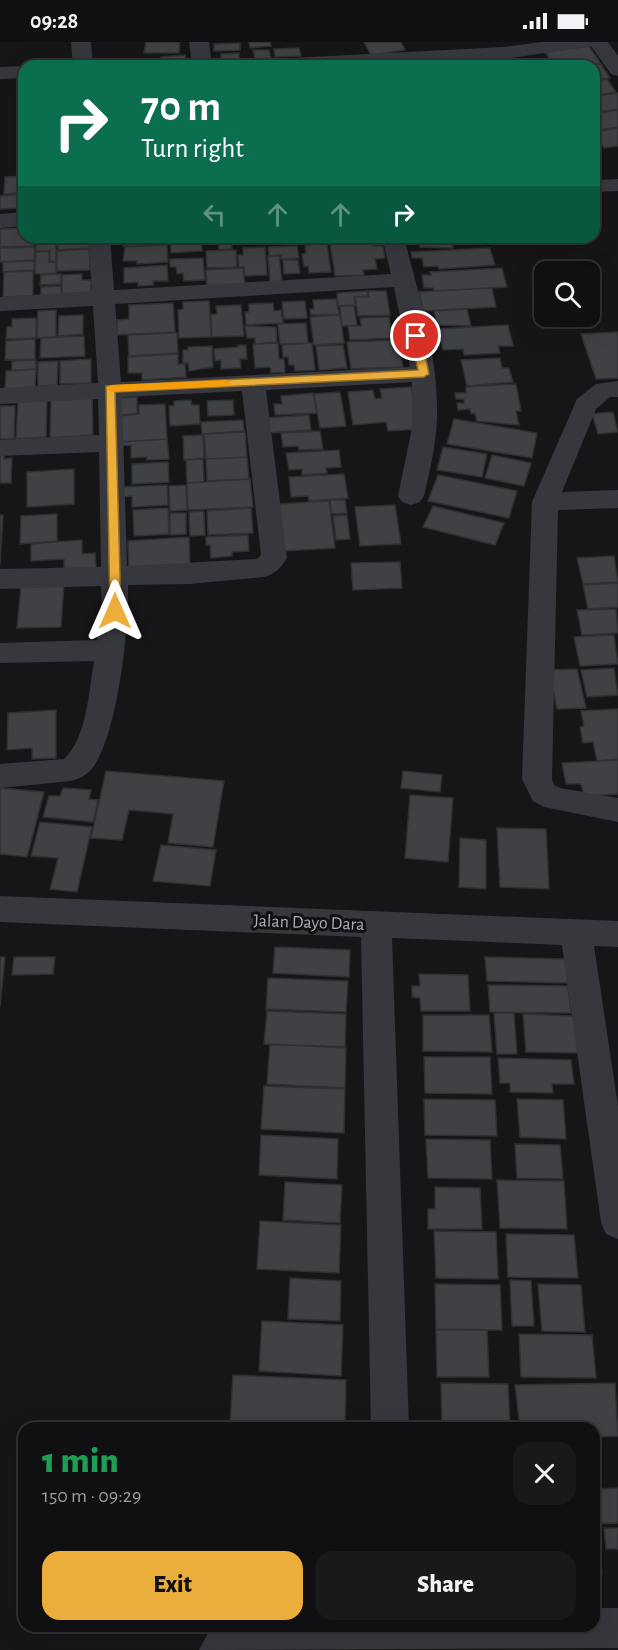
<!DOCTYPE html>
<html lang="en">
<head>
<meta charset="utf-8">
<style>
  body { margin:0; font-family:"Alegreya Sans",sans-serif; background:#19191b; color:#f1f3f6; height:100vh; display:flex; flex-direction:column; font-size:22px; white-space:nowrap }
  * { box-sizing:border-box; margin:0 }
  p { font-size:20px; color:#9c9d9f }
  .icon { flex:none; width:33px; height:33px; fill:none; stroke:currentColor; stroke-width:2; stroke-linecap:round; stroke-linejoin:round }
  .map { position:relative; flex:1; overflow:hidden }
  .panel { position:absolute; left:18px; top:1380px; width:582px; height:210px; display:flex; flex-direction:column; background:#101012; border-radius:18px; box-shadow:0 6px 24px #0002,0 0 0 2px #303032 }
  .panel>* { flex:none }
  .hud { position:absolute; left:18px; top:18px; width:582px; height:183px; border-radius:18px; box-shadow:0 6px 24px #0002,0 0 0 2px #303032; background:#0b6e4f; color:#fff; overflow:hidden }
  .tools { position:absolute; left:534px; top:219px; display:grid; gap:12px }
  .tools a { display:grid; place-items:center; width:66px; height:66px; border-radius:12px; background:#101012; box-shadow:0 6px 24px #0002,0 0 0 2px #303032; font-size:30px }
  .pin { position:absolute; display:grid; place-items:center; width:51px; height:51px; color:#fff; margin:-26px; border:3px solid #fff; border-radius:50%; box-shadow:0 2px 6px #0007 }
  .me { position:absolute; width:66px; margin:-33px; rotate:0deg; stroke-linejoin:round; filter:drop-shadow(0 0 4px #0008) }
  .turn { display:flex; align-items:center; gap:21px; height:126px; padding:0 24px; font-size:27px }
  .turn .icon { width:78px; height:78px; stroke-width:2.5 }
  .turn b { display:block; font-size:42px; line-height:51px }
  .lanes { display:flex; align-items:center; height:57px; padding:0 24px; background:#0003; justify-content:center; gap:30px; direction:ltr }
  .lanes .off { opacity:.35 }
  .round { display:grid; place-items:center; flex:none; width:63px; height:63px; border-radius:18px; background:#19191b }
  .head { display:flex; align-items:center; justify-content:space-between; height:102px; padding:0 24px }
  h1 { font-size:36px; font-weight:800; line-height:45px; color:#1e9e55 }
  .cta { display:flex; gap:12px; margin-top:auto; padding:12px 24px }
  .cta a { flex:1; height:69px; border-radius:18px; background:#ebae3b; color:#111; font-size:24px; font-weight:800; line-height:69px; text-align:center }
  .cta a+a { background:#19191b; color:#f1f3f6 }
  .status { display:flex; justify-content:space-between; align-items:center; height:42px; padding:0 30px; background:#101012; direction:ltr }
  .status svg { height:16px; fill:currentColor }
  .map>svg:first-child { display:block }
</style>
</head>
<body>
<div class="status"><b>09:28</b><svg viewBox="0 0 49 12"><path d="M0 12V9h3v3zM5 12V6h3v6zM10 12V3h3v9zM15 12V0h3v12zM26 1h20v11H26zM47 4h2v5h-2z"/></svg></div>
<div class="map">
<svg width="618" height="1608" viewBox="0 0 618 1608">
  <rect width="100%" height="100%" fill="#161618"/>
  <!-- building -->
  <path fill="#404145" stroke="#303034" stroke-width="1.5" d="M146,0H180L179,11H144Z
    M249,0H270L271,4L250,6Z
    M364,0H401L405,8L371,13Z
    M240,1V8L214,9V2Z
    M589,4L601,22L554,24L545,10Z
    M299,6L301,14L275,15L274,7Z
    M253,8H269L271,16L255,17Z
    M239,11V20L221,21V12Z
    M185,13L187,20L163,22L161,15Z
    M601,22L610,36L594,38V24H589Z
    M607,37L616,50L594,54V39Z
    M618,51V67L594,71V54Z
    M618,68V85L594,89V72Z
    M618,86V104L604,106L594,90Z
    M24,134V151L4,152L5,135Z
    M24,152L22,166L0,167V154Z
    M24,186V195H35L34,204L0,205V187Z
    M36,195H56V219L50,220V209H36Z
    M58,195H89V206L58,208Z
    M123,195H142L143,203L123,204Z
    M144,195H167V202L145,203Z
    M170,195H201L202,209L171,211Z
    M205,195H231L232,207L219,208L218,198L205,199Z
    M306,195H326L327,202L307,203Z
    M329,195L372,196L373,204H383L385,216L375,217L377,227L363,228L364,233L335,234Z
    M417,195H451L453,206L420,205Z
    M327,202L331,230L309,231L308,224L304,225L302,212L306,211L305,203Z
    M167,203L168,220L137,222V219H123L125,205Z
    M297,204L299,216L281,217V213L269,214L268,205Z
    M35,205L34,218L0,220V206Z
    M265,205L267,233L245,234L244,225H239L238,213H243V206Z
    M490,206L495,223L439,227L438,224L424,225L422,216H412L411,210Z
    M89,207L90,228L57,229V209Z
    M236,208L237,225L207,226L206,209Z
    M49,209V220H56V231L35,232L36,210Z
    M268,214H279L282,239L270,240Z
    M203,216L205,238L184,239L183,231L177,232L176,225H170V217Z
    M283,218H298L300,231L284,232Z
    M34,219V228L3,230V220Z
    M547,219L569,220L570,230H547Z
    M167,223L168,239H153V243L138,244V240L124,241V226Z
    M243,226L245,242L207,244L206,228Z
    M502,226L507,245L434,249L433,246H424L422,233H431L430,230Z
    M33,229V254L3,255L4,230Z
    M61,232V242L40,243L41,233Z
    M82,232V238H91V251L62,252V233Z
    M61,244V253L41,254V245Z
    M492,246L496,265L423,269L419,250Z
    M367,249L368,254L354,255L355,263L338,264L337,251Z
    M368,249H386L390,273L358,274L355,255H369Z
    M336,257L339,272L311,273L310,267H314L313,258Z
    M209,259L211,295L179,296L178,268L183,267V260Z
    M305,259L307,276L284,277L282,260Z
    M173,261L175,290L117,293V278L129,277V263Z
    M273,261L274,269L281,268L283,281L246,283L245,270H249V262Z
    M241,263L244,294L212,295L211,273L217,272L216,264Z
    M340,264H354L357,283L342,284Z
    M467,267L471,284L437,283L434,269Z
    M56,268V295L37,296L38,269Z
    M83,273V292L58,294L59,274Z
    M340,273L344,301L314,303L310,275Z
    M389,275L392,296L350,298L348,284H361L360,276Z
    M36,276V296L6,297L7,285H12V277Z
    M306,281L308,301L280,302L278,282Z
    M508,283L513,304H498L500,311L464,313L463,307L443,308L438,287Z
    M245,284L276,285L277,300L255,302V296H247Z
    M618,290V336L596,337L581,292Z
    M177,291L178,311L129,314L128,293Z
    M84,294L85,314L40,316L41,296Z
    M35,297V317L5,318L6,299Z
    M398,298L403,325L351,327L347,300Z
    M278,301L279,317H284L285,330L271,331L270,325L255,326L253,302Z
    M312,301L315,328L295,329L294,323H289L288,315H283L282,303Z
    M238,303H246L247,317H240L241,326L221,327V318L215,319L214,307L238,305Z
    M343,303L347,326L319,328L316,304Z
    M212,304L213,325L189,329L188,321H183V308H188V305Z
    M178,312V322H185L186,335L142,338V331H128V315Z
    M500,316L502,326H509L513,340L467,344L461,318Z
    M91,317V341L60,342V319Z
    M36,318V327L12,329V319Z
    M58,319L57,343L38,344V320Z
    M36,327L35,345L5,347L6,329Z
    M516,342L521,369H516L519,383L477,379L475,371L471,372L470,367L458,368L457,361H464V357H456L455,351H466V345Z
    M411,345L420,387L388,389L386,380L353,383L348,350L373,348L375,357L382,356L380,347Z
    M340,350L346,384L320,386L314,352Z
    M313,351L317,371L275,373L274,362H282L281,354Z
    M92,352L93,393L50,396L51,355Z
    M137,355V372L121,373L120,356Z
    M47,357L46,395L16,397L18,359Z
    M191,358L192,363H199L200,382L170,384L169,364H174V359Z
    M233,358L234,373L208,374L207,359Z
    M165,362L167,397L120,400V374L139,372V363Z
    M0,364H15L14,397H0Z
    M613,370L618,390L598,392L592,372Z
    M309,373L311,388L268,391L266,376Z
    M454,377L537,391L532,416L447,402Z
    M243,378L244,389L202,392L201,380Z
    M320,389L323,407L299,408L298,404L283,405L281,391Z
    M245,390L247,415L206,417L204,392Z
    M203,393L204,416L184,418L183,394Z
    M167,397L169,417L147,418V415L131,416V403L120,404V400Z
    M443,405L487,412L482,435L437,428Z
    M339,408L341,425L326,426L327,431L302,433V427L289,428L286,411Z
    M0,410H4V417L12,416L11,441H0Z
    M492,413L531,421L524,444L485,436Z
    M247,415L249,437L207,439L206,417Z
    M203,417L204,440L187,441L186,418Z
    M168,420L169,440L132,442V422Z
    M74,427V462L27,465V430Z
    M344,432L348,456L309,459L308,454L291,455L289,435Z
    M438,433L517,449L509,476L428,459Z
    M250,437L253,465L188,468L187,441Z
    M167,443L168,463L132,465V454L122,455V445Z
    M186,443L187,468L170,469L169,444Z
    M330,458H345L347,471L332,472Z
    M329,459L335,506L284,509L278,462Z
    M395,463L401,502L360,504L355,465Z
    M433,464L504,481L495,503L423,485Z
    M168,466L169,492L134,494L133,468Z
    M251,466L253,491L208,493L207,469Z
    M204,469L205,493L190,494L189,470Z
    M170,471H186V492L170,493Z
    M57,472V499L20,502L21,474Z
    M0,473H3L0,522Z
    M347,473L350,497L336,498L333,474Z
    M248,493L249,509L232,510V514L211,516L210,503H206V495Z
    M189,495L190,525L129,529L128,499Z
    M82,498V512L95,511L96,528L64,530V517L31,519V502Z
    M614,514L618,540L583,542L577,516Z
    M400,520L402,546L353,548L351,521Z
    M618,541V565L588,567L583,543Z
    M64,542L61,585L17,586L21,544Z
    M616,567L618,591L582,593L577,568Z
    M614,593L618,622L580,624L574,595Z
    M614,626L618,653L587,655L581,628Z
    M577,627L586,666L557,667L549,628Z
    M618,667V717L597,719L593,700L583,701L580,685L584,684L581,669Z
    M56,668V716L32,717V706L7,708L8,671Z
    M618,718V752L584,754L581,742H566L562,721Z
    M106,729L224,739L213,805L168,801L173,772L129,768L122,798L91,796Z
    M403,729L442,733L440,750L401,746Z
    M0,746L44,750L27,815L0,812Z
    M63,746L91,748L89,757L98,758L93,780L43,775L49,754H60Z
    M410,753L453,756L448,820L405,816Z
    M40,780L92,785L77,850L50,847L58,816L31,814Z
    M497,786L546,787L549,847L500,845Z
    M460,796L486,798V847L459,845Z
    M161,803L216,808L210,844L153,839Z
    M275,905L350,908L349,935L273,931Z
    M0,915H5L0,965Z
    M14,915H55L53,932L12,933Z
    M485,915L566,917L569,941L487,939Z
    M419,932L468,933L470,969H421L420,956L412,955V944H420Z
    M268,936L348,939L346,970L266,967Z
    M488,943L568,944L571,971L490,970Z
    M267,969L346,972L345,1005L264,1002Z
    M494,971H514L517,1012H497Z
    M523,972L575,974L578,1011L526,1010Z
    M423,973H489L492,1010L423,1009Z
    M270,1002L346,1006L345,1046L267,1042Z
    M424,1015H490L492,1052L425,1051Z
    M498,1016L571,1018L574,1042H552L553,1051L510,1050V1041H500Z
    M264,1044L345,1047L344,1091L261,1087Z
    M424,1057L495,1058L497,1094L425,1093Z
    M517,1057L563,1058L566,1097L520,1095Z
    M261,1093L338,1097L337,1137L259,1133Z
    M426,1097L490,1098L492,1137L428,1136Z
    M515,1102L560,1103L563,1137L517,1136Z
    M497,1138L564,1139L567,1187L500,1186Z
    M285,1140L342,1143L340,1181L283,1178Z
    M435,1145L480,1146L482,1187H428V1167H435Z
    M260,1179L341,1183L339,1231L257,1227Z
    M434,1189L496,1190L498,1237L436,1236Z
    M506,1192L574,1193L578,1236L508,1235Z
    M290,1236L341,1239L340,1279L288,1277Z
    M510,1238L531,1239L534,1284H512Z
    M435,1242L500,1243L502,1288L436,1287Z
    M538,1242L581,1243L585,1290L542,1289Z
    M262,1279L343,1283L341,1334L259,1329Z
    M436,1288H487L489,1335H437Z
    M519,1292L592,1293L596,1336L521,1335Z
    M233,1333L346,1338L345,1386L230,1381Z
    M441,1341L508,1342L510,1386H442Z
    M615,1341L618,1394L594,1395V1386H520L515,1343Z
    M618,1446V1481L594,1482V1447Z
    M604,1486H618V1507H606Z
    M594,1488H597L602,1532H594Z"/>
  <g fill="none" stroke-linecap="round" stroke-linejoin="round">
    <!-- minor -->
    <path fill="#37383d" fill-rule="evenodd" d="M71,0H91L93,24H73Z
      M189,0H209L212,24H192Z
      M542,0H608L618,14V34L611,32L591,4L504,17L366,24H242L245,20L252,18L504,5Z
      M24,24V36L0,37V25Z
      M618,137V149L594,150V138Z
      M24,170V184L0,186V172Z
      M88,195H110L114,248L391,232L382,195H404C419,255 439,315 437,376C436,403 430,428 424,454L420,460L411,463L402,460L398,454L412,386V340L266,348L287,516C281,526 275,532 264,535L189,542L128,543C129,586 118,695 91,728C85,734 79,737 71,739L0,746V722L64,717C87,696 89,648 94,619L0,621V601L97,598L102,569L101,544L0,547V527L101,525L99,410L0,414V398L99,393L98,357L0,362V346L98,341L93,264L0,269V255L92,249ZM394,245L410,325L121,340L115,262ZM242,349L261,513L257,517L127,524L122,355Z
      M618,339V355H610L596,367L562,450L618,448V466L558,468L552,737L554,743L560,746L618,756V780L544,765L533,759L522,737L532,460L577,357L596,342Z
      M0,854L618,879V905L594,904L618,1064V1197L606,1192L601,1180L562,903L392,896L409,1386H371L361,895L0,880Z
      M594,1566H618V1606L199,1608L212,1584H594Z"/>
  </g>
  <!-- route -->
  <path fill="#ebae3b" stroke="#997126" stroke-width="1.5" d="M416,291L421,294L429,332L424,335L115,350L121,569L119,572H110L106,344L418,328L410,294Z"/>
  <!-- slow -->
  <path fill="#f59e0b" d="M226,338L232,341L230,344L111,350L106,347L111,343Z"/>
  <g text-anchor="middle" stroke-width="6" stroke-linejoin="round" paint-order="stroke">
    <!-- street labels -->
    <g font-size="18" fill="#a8adb7" stroke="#111113">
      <text transform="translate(309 880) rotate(2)" y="6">Jalan Dayo Dara</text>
    </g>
  </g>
</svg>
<div class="tools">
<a><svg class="icon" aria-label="search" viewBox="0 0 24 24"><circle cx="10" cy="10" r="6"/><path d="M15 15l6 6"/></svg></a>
</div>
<div class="pin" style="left:416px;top:294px;background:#d93025"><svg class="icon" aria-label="arrive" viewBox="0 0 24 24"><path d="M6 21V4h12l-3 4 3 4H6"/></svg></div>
<svg class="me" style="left:115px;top:569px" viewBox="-20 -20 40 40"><path d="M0-17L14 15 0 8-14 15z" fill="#ebae3b" stroke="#fff" stroke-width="4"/></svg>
<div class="hud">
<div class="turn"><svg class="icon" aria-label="right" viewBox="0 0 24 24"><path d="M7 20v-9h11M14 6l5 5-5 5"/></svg><div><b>70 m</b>Turn right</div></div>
<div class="lanes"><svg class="icon off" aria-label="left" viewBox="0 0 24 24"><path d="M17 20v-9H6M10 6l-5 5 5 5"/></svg><svg class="icon off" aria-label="ahead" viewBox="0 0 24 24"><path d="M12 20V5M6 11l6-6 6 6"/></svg><svg class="icon off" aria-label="ahead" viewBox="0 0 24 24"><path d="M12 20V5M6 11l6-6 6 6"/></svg><svg class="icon" aria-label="right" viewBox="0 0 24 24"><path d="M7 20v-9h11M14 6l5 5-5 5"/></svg></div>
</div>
<section class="panel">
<div class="head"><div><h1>1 min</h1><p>150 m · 09:29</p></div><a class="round"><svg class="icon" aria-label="close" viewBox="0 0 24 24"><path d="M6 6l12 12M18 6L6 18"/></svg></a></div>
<div class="cta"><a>Exit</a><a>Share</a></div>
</section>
</div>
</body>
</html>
